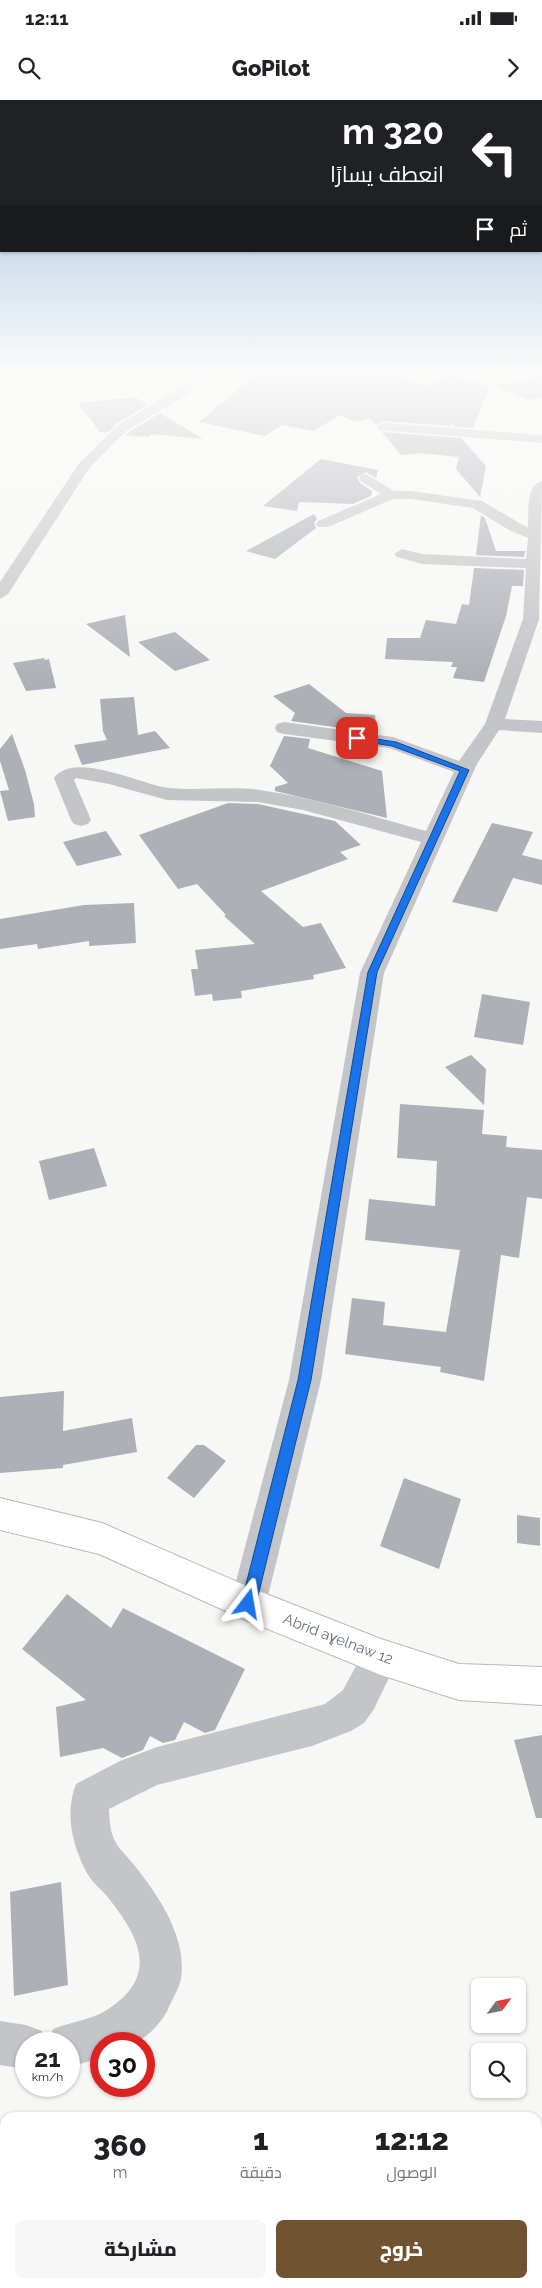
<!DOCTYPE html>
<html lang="ar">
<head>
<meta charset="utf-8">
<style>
  body { margin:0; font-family:Raleway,Cairo,sans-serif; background:#f6f6f6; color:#202124; direction:rtl; height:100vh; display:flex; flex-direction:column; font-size:19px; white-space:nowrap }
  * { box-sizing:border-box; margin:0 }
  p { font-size:16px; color:#757577 }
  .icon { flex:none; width:28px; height:28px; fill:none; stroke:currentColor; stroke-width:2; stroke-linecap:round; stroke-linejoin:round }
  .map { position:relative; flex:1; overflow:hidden; direction:ltr }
  .panel { position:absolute; left:0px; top:2012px; width:542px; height:176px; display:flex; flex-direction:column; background:#fff; border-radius:15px 15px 0 0; box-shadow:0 1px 4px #0004; direction:rtl }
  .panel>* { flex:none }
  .hud { position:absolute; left:0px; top:0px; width:542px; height:152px; box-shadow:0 1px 4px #0004; direction:rtl; background:#202124; color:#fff; overflow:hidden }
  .needle { width:32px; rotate:57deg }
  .fabs { position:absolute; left:471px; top:1878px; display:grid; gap:10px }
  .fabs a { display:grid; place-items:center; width:55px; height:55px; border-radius:8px; background:#fff; box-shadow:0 1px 4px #0004; font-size:25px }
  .speed { position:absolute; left:15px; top:1932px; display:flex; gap:10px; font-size:25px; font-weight:700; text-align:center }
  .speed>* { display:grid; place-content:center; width:65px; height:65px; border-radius:50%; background:#fff; box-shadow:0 1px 4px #0004; line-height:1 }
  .speed small { font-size:12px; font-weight:400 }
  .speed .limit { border:8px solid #d22; background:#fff; color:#111 }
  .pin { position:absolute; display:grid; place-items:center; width:42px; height:42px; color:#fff; margin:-21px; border-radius:10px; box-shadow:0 2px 8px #0006 }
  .me { position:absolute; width:55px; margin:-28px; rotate:14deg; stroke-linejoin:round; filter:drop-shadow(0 0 4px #0008) }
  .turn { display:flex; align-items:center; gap:18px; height:105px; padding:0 15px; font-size:22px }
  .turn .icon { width:65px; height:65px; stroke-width:2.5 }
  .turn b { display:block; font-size:35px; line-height:42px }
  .then { display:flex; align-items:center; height:48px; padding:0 15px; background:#0003; gap:10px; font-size:19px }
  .eta { display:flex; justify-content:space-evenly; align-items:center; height:85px; text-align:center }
  .eta b { font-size:30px; font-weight:800; line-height:35px }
  .cta { display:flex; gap:10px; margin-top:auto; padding:10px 15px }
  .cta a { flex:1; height:58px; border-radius:8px; background:#6f5230; color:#fff; font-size:20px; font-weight:800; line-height:58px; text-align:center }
  .cta a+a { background:#f6f6f6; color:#202124 }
  .status { display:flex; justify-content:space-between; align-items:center; height:35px; padding:0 25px; background:#fff; direction:ltr }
  .status svg { height:14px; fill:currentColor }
  header { display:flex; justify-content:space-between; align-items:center; height:65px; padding:0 15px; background:#fff; font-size:22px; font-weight:800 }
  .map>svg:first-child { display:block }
</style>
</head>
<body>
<div class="status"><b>12:11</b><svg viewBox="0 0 49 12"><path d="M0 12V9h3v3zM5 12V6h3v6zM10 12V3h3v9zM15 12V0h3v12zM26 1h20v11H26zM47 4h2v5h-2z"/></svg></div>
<header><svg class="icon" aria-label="forward" viewBox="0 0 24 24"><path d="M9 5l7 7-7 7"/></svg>GoPilot<svg class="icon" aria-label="search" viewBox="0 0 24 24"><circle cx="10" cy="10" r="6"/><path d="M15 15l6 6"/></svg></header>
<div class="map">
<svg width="542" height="2188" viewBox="0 0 542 2188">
  <rect width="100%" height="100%" fill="#f7f7f5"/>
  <!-- building -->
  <path fill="#aeb0b8" d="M260,271H383L427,286L453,275L490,286L473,328L457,327L447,322L451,326L383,321L376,325L370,318L354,322L340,315L314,331L282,325L265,336L199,322Z
    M542,276V297L528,300L495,286Z
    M135,297L148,305L117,323L107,333L100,332L78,303Z
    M160,313L203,339L151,334L148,337L125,335Z
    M382,332L461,338L486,366L480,397L456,369L459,357L421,353L401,355Z
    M321,359L378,370L376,378L366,372L357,377L360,383L372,391L371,396L353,404L299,402L297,411L263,406Z
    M314,414L317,419L314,423L316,428L275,459L246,451Z
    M481,415L485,418L496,451H525L524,457L476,455Z
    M474,468L524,470L523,486H512L506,516L484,582L453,578L457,567H451L453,562L385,559L387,538H420L426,520L456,524L462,504L469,505Z
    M125,515L130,557L86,524Z
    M175,532L210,560L175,571L138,542Z
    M44,558L45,560L49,559L56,588L26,591L13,563Z
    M309,584L346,613L375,615L377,633L291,621L295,613L273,596Z
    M134,597L138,635L155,631L170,648L82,665L74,645L107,640L103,631L100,599Z
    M12,634L25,670L34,704L35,717L8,721L0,691L9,690L0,661V649Z
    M284,636L310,639L308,648L382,671L387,718L275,691V687L288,683L270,666Z
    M228,703L258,704L335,721L361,745L340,752L348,759L261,791L303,827L321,823L346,868L313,875L314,879L241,891L242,898L213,901L212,894L195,896L191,869H198L195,850L255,844L224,816L226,815L197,784L178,789L139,735Z
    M492,723L533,732L522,755L542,760V785L513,778L497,812L452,802Z
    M106,731L122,755L77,766L63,742Z
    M134,803L136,843L89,846V841L38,849L37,844L0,849V819L84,805Z
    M482,894L530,902L523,945L474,937Z
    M471,955L486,969L484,1005L445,967Z
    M400,1004L484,1010L482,1034L507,1036L506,1047L542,1050V1099L527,1097L519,1158L501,1155L484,1281L440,1272L441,1267L345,1254L352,1198L385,1202L383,1225L446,1232L460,1150L365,1140L369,1099L435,1106L437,1061L397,1058Z
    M94,1048L107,1086L49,1100L39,1061Z
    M64,1291L63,1331L132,1318L137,1352L63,1365V1368L0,1373V1297Z
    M196,1345H204L226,1361L194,1398L167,1378Z
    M404,1378L461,1399L439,1469L380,1446Z
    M517,1415L540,1418V1446L517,1443Z
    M67,1494L111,1528L123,1508L245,1569L215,1630L205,1633L184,1622L175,1640L163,1643L150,1636L143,1650L122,1658L103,1648L60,1657L56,1607L86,1600L22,1549Z
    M542,1635V1718H536L514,1640Z
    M61,1782L68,1885L14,1896L10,1792Z"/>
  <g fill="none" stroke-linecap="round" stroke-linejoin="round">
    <defs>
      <path id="primary" d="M0,1398L102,1423L256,1490L381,1539L459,1564L542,1567V1605L459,1600L381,1575L248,1521L99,1454L0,1430Z"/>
    </defs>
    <!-- primary casing -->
    <use href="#primary" stroke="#b7b9bd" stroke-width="2"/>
    <!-- minor -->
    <path fill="#c4c5c9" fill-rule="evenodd" d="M199,271H212L186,295L126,331L90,367L8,494L0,499V482L80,362L118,325L178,289Z
      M383,323L542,335V343L379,330L377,327Z
      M366,374L394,391H411L482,401L528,428C529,414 525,385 542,381L539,519L505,619L542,621V633L499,630L477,664L384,873L321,1280L266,1504L261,1516L248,1521L235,1516L230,1504L289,1280L360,873L421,742L303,710L258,702L167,700L109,684L76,678L74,680L91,720L88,724L81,726L74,724L71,720L54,678C74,650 142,685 169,688C199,691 230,686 260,690C317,698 371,716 426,731L454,672L389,648L284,634L277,632L275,628L277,624L284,622L393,637L459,661L485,624L523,519L526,468L422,464L397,457L394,454L402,449L422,454L526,459L528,438L509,430L473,408L411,399H393L328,427H318L316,424L318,421L381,394L361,381L359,378L361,375Z
      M381,1539L394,1544L399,1557L374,1609L364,1623L351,1631L312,1646L157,1685L109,1709C110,1746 119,1745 139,1771C162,1801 187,1840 181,1879C179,1888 173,1898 169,1907C164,1920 146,1940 132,1944C123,1946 110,1944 101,1944V1958L69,1967V1944H48L53,1929C71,1922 90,1920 107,1910C161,1875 139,1836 106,1795C100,1788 93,1783 88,1775C73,1748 64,1714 76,1684L120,1661L157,1647L325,1604L343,1590L368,1544Z
      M0,1921L26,1925L42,1931L47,1944H26V1969L0,1965Z"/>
    <!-- primary -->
    <use href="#primary" fill="#fff" fill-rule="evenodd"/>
  </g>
  <!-- sky -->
  <linearGradient id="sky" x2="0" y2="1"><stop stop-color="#98badc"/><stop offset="0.47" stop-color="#fbfbfa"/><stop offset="1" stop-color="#fbfbfa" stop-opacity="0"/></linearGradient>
  <rect width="542" height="578" fill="url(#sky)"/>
  <!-- route -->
  <path fill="#1a73e8" stroke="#114b97" d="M357,636L396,642L469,670L377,872L311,1280L256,1504L254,1509L248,1511L243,1509L241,1504L298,1280L368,872L460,671L392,646L354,640L353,638Z"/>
  <g text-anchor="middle" stroke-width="5" stroke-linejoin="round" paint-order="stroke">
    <!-- near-street labels -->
    <g font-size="15" fill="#6a7082" stroke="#fff">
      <text transform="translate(338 1539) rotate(21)" y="5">Abrid aɣelnaw 12</text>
    </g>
  </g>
</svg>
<div class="fabs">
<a><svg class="needle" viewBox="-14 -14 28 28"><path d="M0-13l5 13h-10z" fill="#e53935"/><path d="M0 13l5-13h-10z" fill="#757577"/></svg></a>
<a><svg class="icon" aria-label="search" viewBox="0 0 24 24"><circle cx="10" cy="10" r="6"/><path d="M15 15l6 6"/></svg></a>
</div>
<div class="speed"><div>21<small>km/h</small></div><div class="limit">30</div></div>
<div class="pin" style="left:357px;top:638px;background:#d93025"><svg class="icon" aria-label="arrive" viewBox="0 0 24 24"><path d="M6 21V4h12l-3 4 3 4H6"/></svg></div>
<svg class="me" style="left:248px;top:1504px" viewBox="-20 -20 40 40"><path d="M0-17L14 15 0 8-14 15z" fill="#1a73e8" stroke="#fff" stroke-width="4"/></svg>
<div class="hud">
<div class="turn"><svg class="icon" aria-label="left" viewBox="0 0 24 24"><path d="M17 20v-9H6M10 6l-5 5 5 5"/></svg><div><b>320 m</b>انعطف يسارًا</div></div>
<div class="then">ثم<svg class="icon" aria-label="arrive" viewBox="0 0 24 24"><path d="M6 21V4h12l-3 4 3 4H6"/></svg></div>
</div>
<section class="panel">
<div class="eta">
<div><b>12:12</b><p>الوصول</p></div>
<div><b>1</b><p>دقيقة</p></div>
<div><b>360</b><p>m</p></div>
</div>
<div class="cta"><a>خروج</a><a>مشاركة</a></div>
</section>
</div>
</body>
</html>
